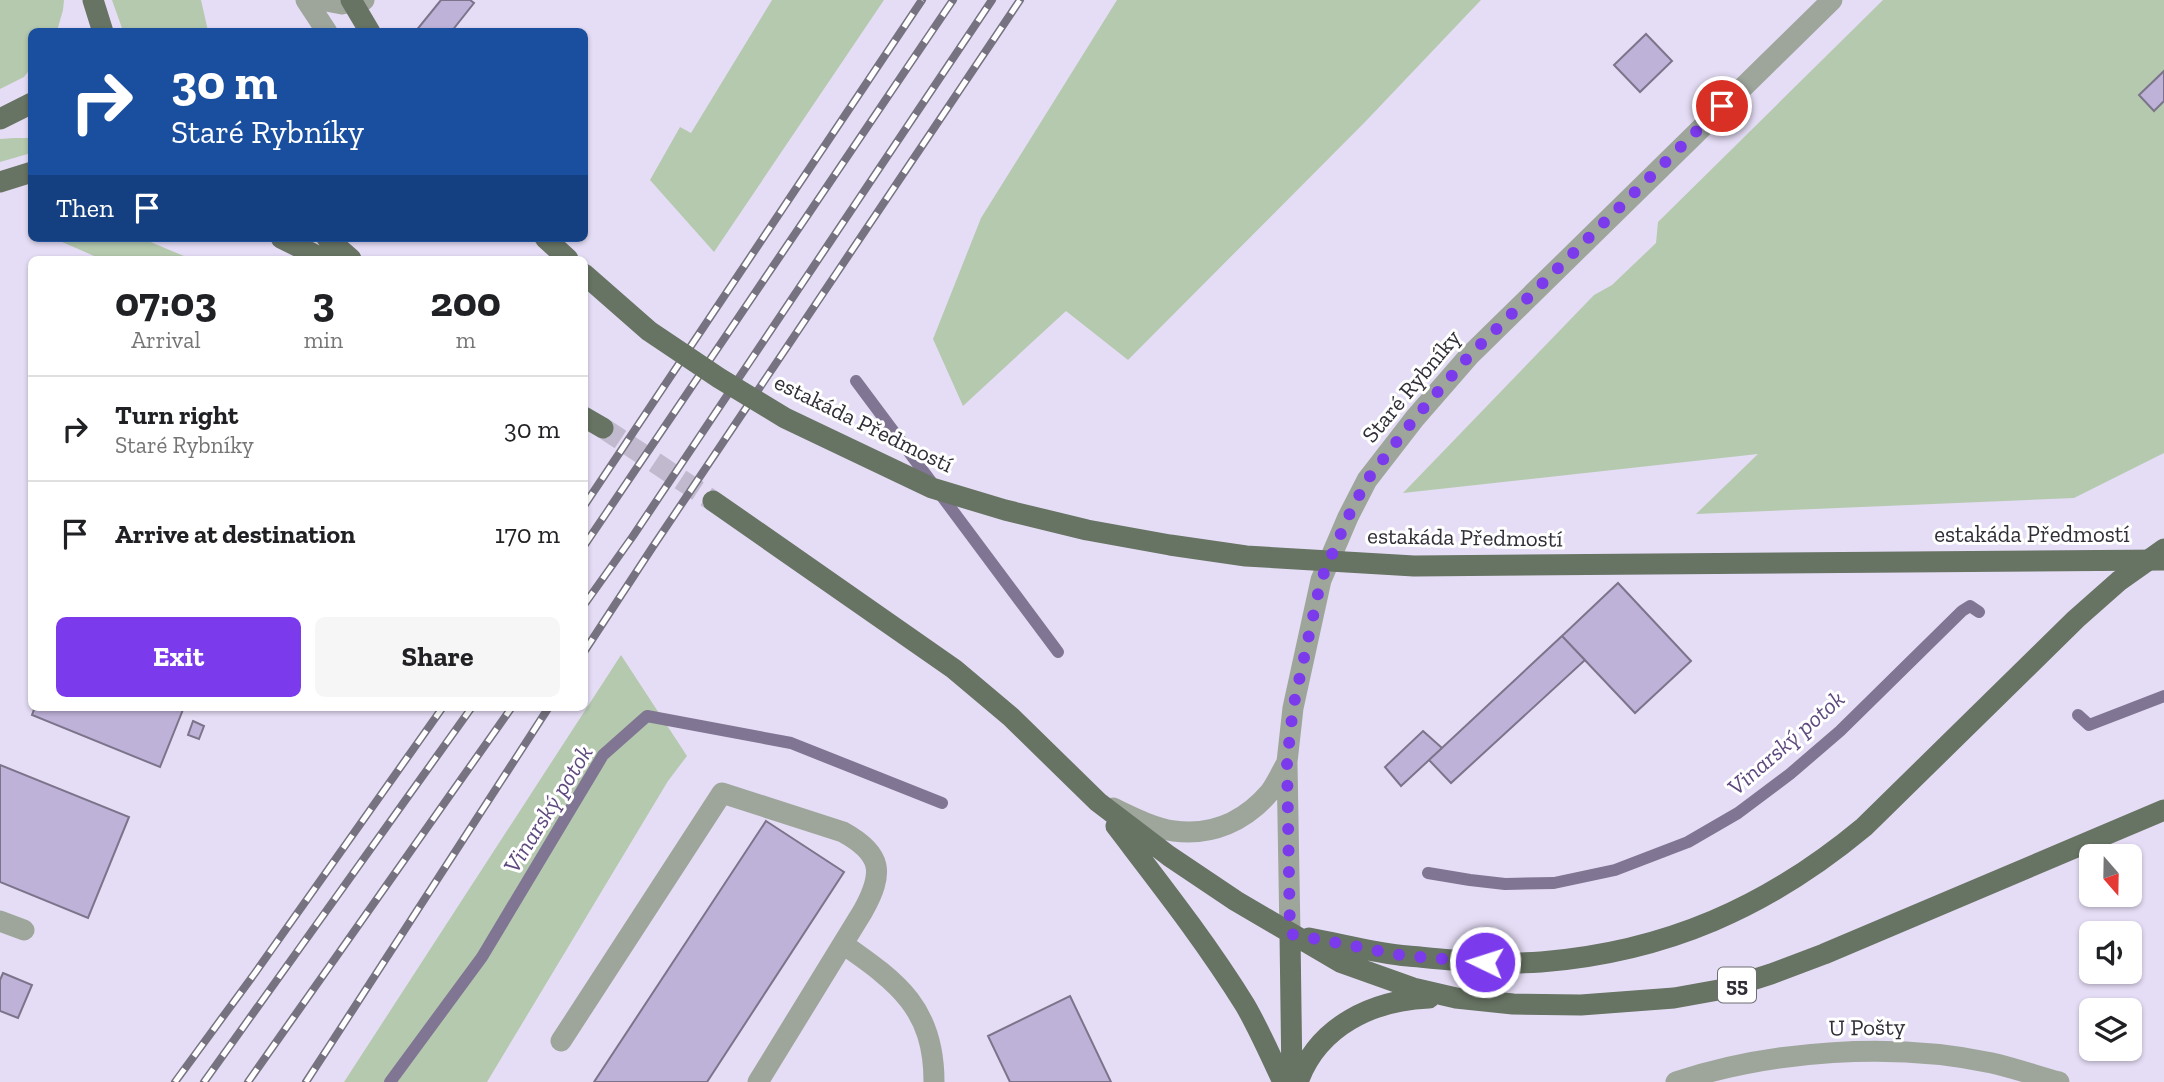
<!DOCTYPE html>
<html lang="en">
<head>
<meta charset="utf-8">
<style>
  body { margin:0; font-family:"Zilla Slab",serif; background:#f6f6f6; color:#202124; height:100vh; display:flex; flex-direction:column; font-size:26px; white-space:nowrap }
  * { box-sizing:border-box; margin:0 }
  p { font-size:23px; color:#757577 }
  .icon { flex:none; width:38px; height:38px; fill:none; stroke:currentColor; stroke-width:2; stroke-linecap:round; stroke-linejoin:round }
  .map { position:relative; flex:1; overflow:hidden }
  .sheet { position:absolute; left:28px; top:256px; width:560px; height:455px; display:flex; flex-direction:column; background:#fff; border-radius:10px; box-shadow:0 2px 5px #0004 }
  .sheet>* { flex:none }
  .banner { position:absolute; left:28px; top:28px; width:560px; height:214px; border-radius:10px; box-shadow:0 2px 5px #0004; background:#1a4fa0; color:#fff; overflow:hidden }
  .needle { width:46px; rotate:160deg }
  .buttons { position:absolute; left:2079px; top:844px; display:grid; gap:14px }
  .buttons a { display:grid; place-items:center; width:63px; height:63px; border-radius:10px; background:#fff; box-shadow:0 2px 5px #0004; font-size:35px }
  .pin { position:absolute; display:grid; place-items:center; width:60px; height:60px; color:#fff; margin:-30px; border:4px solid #fff; border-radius:50%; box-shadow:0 2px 7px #0007 }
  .me { position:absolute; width:77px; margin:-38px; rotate:274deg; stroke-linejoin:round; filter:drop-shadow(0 0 5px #0008) }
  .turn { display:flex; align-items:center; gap:24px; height:147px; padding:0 28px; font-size:32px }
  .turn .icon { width:91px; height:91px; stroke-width:2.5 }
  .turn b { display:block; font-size:49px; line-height:60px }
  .then { display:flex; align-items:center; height:66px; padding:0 28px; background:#0003; gap:14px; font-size:26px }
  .eta { display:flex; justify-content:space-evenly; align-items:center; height:119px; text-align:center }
  .eta b { font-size:42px; font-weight:700; line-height:49px }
  .action { display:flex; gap:14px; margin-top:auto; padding:14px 28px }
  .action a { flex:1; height:80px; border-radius:10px; background:#7c3aed; color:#fff; font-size:28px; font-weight:700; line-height:80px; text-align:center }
  .action a+a { background:#f6f6f6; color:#202124 }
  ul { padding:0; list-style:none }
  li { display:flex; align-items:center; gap:21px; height:105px; padding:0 28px; border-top:2px solid #e0e0e0 }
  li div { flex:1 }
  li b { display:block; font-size:26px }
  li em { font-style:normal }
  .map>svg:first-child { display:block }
</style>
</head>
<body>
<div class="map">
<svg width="2164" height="1082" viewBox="0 0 2164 1082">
  <rect width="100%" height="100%" fill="#e5ddf5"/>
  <!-- green -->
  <path fill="#b5c9af" d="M0,0H64L63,10L57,31L32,32L31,68L24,77L0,89Z
    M112,0H201L208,31H123Z
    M772,0H884L714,252L650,180L680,127L691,133Z
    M1117,0H1481L1365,122L1128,360L1066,311L963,406L933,339L981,218Z
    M1883,0H2164V453L2074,498L1696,514L1758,454L1403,493L1594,295L1612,285L1656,243L1658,222Z
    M14,138H31V153L0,162V139Z
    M53,238H141L191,259H101Z
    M621,655L687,756L668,781L487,1082H344Z"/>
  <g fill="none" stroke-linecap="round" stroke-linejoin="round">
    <!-- stream -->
    <path stroke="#807593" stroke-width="12" d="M856,381L1058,652
      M2078,715L2089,725L2164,696
      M1428,873L1470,880L1505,884L1554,883L1615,870L1688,842L1738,813L1790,774L1840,731L1962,611L1970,606L1979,612
      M390,1082L482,957L603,755L647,716L791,743L942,803"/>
  </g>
  <!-- building -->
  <path fill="#bfb2d9" stroke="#7c748a" stroke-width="2" d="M441,0H470L474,3L451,32H415Z
    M1646,34L1672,61L1640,92L1614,65Z
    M2164,71V101L2154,111L2139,95Z
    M1618,583L1691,661L1635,713L1562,636Z
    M1562,636L1585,660L1451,783L1429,760Z
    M35,707H184L160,767L32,715Z
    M193,721L204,726L199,739L188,735Z
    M1423,731L1442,748L1401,786L1385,767Z
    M0,765L129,817L88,918L0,882Z
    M766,821L844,872L707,1082H594Z
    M3,973L32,985L18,1018L0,1011V980Z
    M1070,996L1111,1082H1010L988,1036Z"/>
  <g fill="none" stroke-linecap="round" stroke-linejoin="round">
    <!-- major-tunnel -->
    <path stroke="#c1bacf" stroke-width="21" stroke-dasharray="21 10" stroke-linecap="butt" d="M603,428L713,501"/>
    <!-- minor -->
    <path stroke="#9ea69c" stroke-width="21" d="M306,0L327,32
      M321,0L342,4L364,0
      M1113,808C1132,817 1153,828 1174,831C1212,836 1245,821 1270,792C1276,784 1281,773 1286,764
      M0,921L24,930
      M1290,934L1287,762L1293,708L1321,580L1348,517L1367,480L1415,418L1469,356L1832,0
      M843,944C899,983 934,1009 934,1082
      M561,1041L722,793L843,832C883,854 884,873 863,911L758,1082
      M1676,1082C1772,1050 1893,1042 1992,1063C2014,1068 2037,1076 2059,1082"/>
    <!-- major -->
    <path stroke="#677363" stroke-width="21" d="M93,0L103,32
      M0,119L32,103
      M0,182L32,172
      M281,238L323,259
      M327,238L351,259
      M545,238L568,259
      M584,417L603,428
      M713,501L954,669L1011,717L1098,802L1169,856L1236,901L1340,962L1413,988L1456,998L1513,1004L1581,1005L1674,998L1724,989L1771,974L1824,954L2164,810
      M1116,826C1161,885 1206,942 1245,1005C1259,1029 1271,1057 1283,1082
      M1290,934L1292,1082
      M1309,938C1342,944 1375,953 1408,956C1452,960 1497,965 1541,962C1666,952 1768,907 1864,827L2076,619L2119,581L2164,549
      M1298,1082C1318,1026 1373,1000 1429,998"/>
    <defs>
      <path id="rail" d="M584,506L922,0
        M584,546L953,0
        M584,605L633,536L992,0
        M584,652L652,548L1020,0
        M175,1082L255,973L443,707
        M204,1082L472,707
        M248,1082L512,707
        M306,1082L549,707"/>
    </defs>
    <!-- rail casing -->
    <use href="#rail" stroke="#777280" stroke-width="8"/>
    <!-- rail -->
    <use href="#rail" stroke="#fff" stroke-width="5" stroke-dasharray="16" stroke-linecap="butt"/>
    <!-- major-bridge -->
    <path stroke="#677363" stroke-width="21" d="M351,0L370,32
      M584,274L649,331L719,378L785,418L932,488L1005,510L1087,530L1170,545L1246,556L1414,566L2164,560"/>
  </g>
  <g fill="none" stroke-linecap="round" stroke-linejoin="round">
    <!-- route -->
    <path stroke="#7c3aed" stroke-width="12" stroke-dasharray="0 21.6" d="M1485,962L1406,956L1290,934L1287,762L1293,708L1321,580L1348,517L1367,480L1415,418L1469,356L1722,106"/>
  </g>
  <g text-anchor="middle" stroke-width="6" stroke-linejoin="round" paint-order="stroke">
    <!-- shield labels -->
    <rect fill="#fff" stroke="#6f6d73" stroke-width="2" x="1718" y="967.5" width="38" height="35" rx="5"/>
    <g font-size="21" font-weight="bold" fill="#312e37">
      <text x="1737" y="992">55</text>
    </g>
    <!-- street labels -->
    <g font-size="23" fill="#312e37" stroke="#fff">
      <text transform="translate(1411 386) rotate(-50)" y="8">Staré Rybníky</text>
      <text transform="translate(864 423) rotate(26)" y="8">estakáda Předmostí</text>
      <text x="2032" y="542">estakáda Předmostí</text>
      <text transform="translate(1465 537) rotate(1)" y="8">estakáda Předmostí</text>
      <text transform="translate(1867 1027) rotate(-1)" y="8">U Pošty</text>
    </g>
    <!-- water labels -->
    <g font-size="24" font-style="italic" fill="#5f4a7f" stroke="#fff">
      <text transform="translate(1786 743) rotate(-41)" y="8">Vinarský potok</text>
      <text transform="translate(548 809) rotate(-58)" y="8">Vinarský potok</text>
    </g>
  </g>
</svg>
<div class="buttons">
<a><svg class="needle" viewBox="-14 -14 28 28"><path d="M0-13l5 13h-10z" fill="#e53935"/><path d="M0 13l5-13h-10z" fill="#757577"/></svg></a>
<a><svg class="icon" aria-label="sound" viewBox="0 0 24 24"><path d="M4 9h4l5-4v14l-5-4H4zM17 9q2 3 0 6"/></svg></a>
<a><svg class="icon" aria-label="layers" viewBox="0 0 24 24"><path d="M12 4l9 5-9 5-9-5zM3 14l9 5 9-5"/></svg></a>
</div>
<div class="pin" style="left:1722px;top:106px;background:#d93025"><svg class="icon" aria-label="arrive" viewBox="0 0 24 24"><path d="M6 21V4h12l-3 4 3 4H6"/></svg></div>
<svg class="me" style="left:1485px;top:962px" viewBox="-20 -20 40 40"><circle r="17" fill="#7c3aed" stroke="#fff" stroke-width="3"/><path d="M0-11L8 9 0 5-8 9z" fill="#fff"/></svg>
<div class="banner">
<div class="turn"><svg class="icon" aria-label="right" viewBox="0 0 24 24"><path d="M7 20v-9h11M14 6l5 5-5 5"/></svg><div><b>30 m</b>Staré Rybníky</div></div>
<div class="then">Then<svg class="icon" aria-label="arrive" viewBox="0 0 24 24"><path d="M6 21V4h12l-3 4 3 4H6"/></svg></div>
</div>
<section class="sheet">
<div class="eta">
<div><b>07:03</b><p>Arrival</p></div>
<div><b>3</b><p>min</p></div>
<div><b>200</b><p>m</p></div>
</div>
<ul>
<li><svg class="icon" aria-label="right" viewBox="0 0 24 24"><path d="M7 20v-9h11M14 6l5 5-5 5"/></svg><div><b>Turn right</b><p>Staré Rybníky</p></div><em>30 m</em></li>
<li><svg class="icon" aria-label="arrive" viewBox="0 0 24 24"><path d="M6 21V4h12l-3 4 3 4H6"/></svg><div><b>Arrive at destination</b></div><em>170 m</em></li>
</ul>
<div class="action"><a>Exit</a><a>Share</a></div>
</section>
</div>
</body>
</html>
